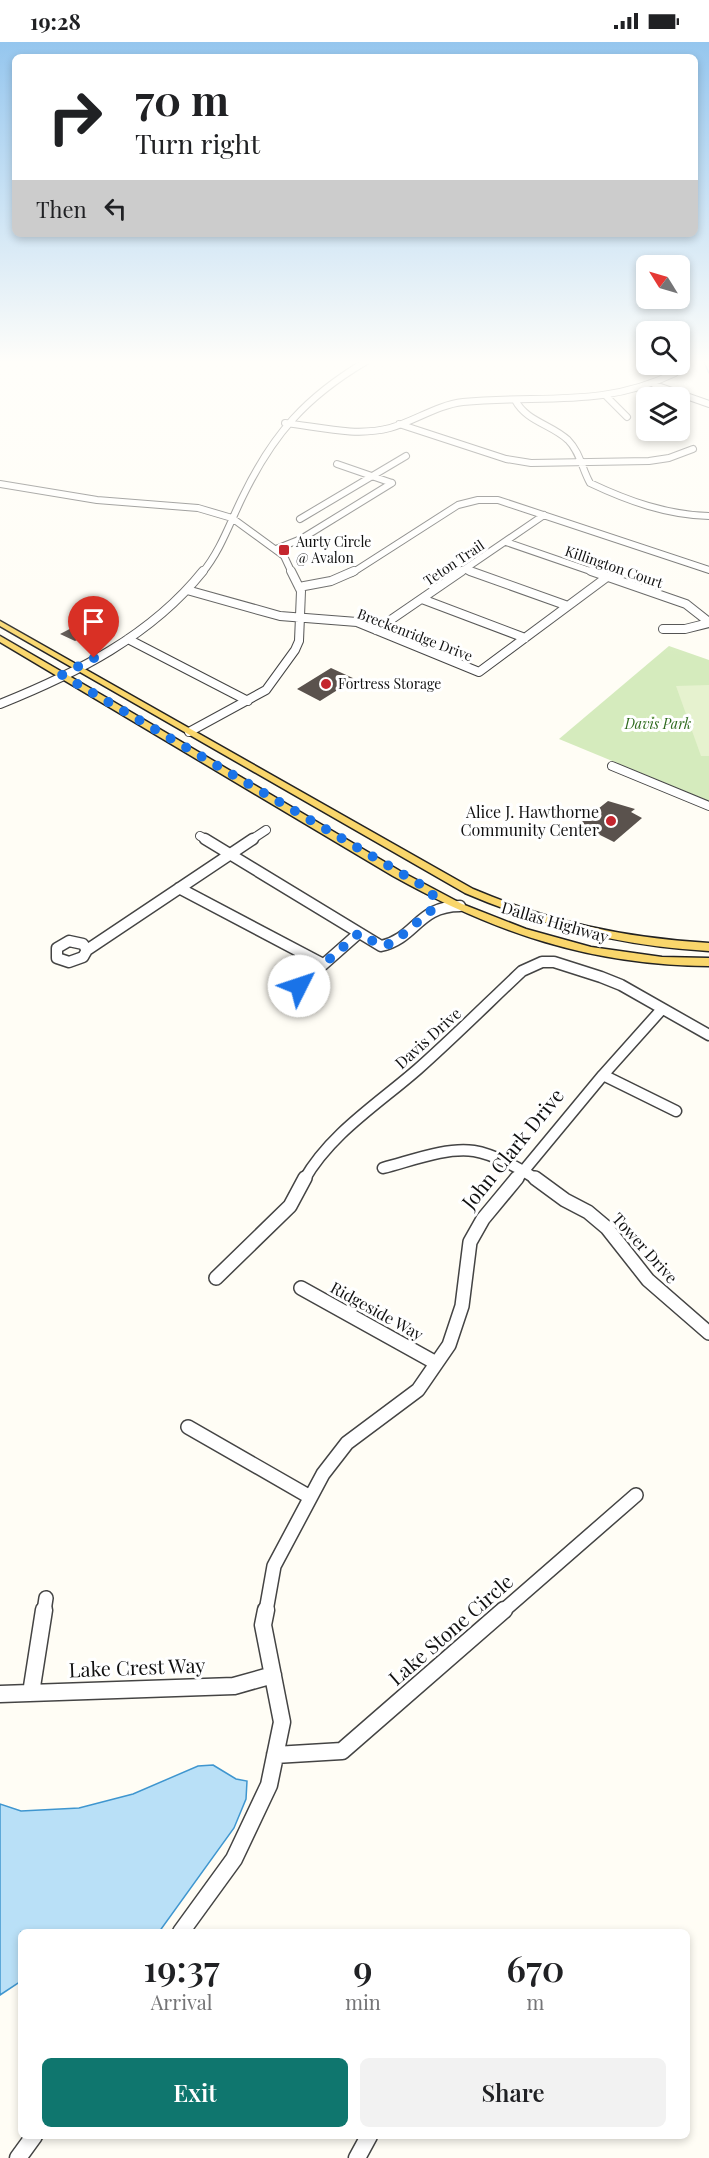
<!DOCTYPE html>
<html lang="en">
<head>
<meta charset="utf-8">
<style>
  body { margin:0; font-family:"Playfair Display",serif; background:#f2f2f2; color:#202124; height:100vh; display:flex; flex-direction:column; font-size:22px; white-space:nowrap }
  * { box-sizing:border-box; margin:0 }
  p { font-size:20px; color:#757577 }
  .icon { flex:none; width:33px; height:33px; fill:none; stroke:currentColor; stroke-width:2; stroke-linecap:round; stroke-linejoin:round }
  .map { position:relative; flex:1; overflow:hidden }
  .drawer { position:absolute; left:18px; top:1887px; width:672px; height:210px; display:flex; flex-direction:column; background:#fff; border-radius:9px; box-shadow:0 3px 9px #0003 }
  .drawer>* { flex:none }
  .banner { position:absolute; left:12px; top:12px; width:686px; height:183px; border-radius:9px; box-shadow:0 3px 9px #0003; background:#fff; color:#202124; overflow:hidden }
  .needle { width:39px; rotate:307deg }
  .controls { position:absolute; left:636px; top:213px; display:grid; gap:12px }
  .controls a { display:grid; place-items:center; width:54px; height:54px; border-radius:9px; background:#fff; box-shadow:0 3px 9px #0003; font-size:30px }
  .pin { position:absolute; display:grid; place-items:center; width:51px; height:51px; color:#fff; margin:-62px -26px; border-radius:50% 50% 50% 0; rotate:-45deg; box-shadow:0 0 6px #0007 }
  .pin .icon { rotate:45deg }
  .me { position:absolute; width:66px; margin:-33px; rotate:49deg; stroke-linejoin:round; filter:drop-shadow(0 0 4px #0008) }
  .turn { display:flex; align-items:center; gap:21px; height:126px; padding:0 24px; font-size:27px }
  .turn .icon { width:78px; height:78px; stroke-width:2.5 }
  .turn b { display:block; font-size:42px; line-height:51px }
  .then { display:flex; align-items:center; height:57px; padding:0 24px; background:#0003; gap:12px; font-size:22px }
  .eta { display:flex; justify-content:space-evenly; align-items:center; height:102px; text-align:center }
  .eta b { font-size:36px; font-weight:600; line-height:42px }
  .primary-button { display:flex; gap:12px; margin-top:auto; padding:12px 24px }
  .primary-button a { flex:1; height:69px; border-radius:9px; background:#0f766e; color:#fff; font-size:24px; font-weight:600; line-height:69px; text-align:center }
  .primary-button a+a { background:#f2f2f2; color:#202124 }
  .status { display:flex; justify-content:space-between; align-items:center; height:42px; padding:0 30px; background:#fff; direction:ltr }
  .status svg { height:16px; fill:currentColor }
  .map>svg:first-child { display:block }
</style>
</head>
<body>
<div class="status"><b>19:28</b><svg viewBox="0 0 49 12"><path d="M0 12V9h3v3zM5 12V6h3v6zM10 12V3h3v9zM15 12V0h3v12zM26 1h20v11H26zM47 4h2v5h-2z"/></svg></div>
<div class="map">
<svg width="709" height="2116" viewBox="0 0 709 2116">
  <rect width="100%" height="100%" fill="#fffdf5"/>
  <!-- green -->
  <path fill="#d5ebbd" d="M669,604L709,618V759L559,697Z"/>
  <!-- pitch -->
  <path fill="#e6f2cf" d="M709,643V714H701L676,644Z"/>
  <!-- water -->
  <path fill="#b9e0f7" stroke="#3f96cf" stroke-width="1.5" d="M213,1723L236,1737L247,1739L246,1757L234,1786L159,1890H21V1939L0,1953V1762L21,1769L79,1766L133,1752L198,1724Z"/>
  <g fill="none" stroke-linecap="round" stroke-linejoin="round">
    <!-- stream -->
    <path stroke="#3f96cf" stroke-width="1.5" d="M704,320L709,331"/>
  </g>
  <!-- building -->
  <path fill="#5a524d" d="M89,577L105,585L75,599L60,592Z
    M331,626L355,637L320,659L297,647Z
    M608,759L635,767L631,770L642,776L614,800L600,793L597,796L588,792L592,788L579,782Z"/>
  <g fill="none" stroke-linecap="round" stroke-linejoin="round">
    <defs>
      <path id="minor-far4" d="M655,343L709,362
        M607,355L627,375
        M515,358C527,380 551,382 568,398C580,410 582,427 590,441C628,459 667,473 709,474
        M285,381C320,385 355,395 390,386C415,379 437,363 463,360C541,352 601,367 675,331
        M399,382L506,417L531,421L649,419L669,416L693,407
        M337,422L392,441
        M0,442L97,458L198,466L232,476L284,514L292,531
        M300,477L406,414
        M506,500L596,531
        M276,507L301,497L392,441
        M466,528L474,531
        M202,531C221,508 230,480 243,454C273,392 306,355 365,320
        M352,531L458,463L478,458H498L709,528
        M459,531L544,473"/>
      <path id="minor-far3" d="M470,529L568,564
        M591,529L686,562L709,580
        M299,545L331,539L354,529
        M187,548L280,574L357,580L479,630L607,535
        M422,557L525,596
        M663,587H685L709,581
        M376,588L462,529
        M128,597L248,659
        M0,662C75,632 151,594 203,529
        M189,690L266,648L295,608L299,599L301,549L291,529
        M612,724L709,764
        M200,794L207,798
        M251,798L266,788"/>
      <path id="minor-far2" d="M205,797L381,904C416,896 418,864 460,864
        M179,846L323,922
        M69,899L83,902L87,908L83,915L69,920L57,916V906Z
        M87,908L253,797
        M299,944L359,891
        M603,1033L676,1069
        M383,1126C411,1119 445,1105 474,1109C493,1112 522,1127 537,1138
        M304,1138C331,1091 378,1062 418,1027C454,995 488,961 522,929L542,920H554L601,935L621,943L709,993
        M516,1138L603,1033L662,967"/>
      <path id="minor-far1" d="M535,1136L565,1158L588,1170L607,1186L648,1238L709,1291
        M216,1236L290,1164L305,1136
        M301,1246L436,1321
        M188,1385L310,1455
        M44,1569L46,1556
        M266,1569L274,1524L323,1432L347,1401L418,1348L449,1303L462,1264L470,1200L483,1177L517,1136
        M503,1569L636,1453"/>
      <path id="minor" d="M31,1651L44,1568
        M0,1652L234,1644L273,1633
        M275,1713L342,1709L504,1568
        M181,1890L234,1817L269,1743L282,1680L263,1583L266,1568
        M18,2116L34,2094
        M357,2116L369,2094"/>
      <path id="major" d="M0,579L473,847C551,880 624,896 709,901V909C623,904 544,885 465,851L0,584Z
        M0,594L107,656L400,829L462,862L526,887L591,905L662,915L709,916V924C591,923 495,891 393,834L0,600Z"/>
    </defs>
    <!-- minor-far4 casing -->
    <use href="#minor-far4" stroke="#444" stroke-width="8"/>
    <!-- minor-far3 casing -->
    <use href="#minor-far3" stroke="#444" stroke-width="10"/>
    <!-- minor-far2 casing -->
    <use href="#minor-far2" stroke="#444" stroke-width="13"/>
    <!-- minor-far1 casing -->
    <use href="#minor-far1" stroke="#444" stroke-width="16"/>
    <!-- minor casing -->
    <use href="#minor" stroke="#444" stroke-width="19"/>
    <!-- major casing -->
    <use href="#major" stroke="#222" stroke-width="3"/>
    <!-- minor-far4 -->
    <use href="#minor-far4" stroke="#fff" stroke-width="6"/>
    <!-- minor-far3 -->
    <use href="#minor-far3" stroke="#fff" stroke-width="8"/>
    <!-- minor-far2 -->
    <use href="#minor-far2" stroke="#fff" stroke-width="10"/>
    <!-- minor-far1 -->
    <use href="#minor-far1" stroke="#fff" stroke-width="13"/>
    <!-- minor -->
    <use href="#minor" stroke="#fff" stroke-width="16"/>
    <!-- major -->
    <use href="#major" fill="#f9d66b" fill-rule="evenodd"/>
  </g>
  <!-- sky -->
  <linearGradient id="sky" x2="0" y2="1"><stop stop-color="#95c6ee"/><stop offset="0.52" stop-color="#fffefa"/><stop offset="1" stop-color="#fffefa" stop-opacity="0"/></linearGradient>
  <rect width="709" height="616" fill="url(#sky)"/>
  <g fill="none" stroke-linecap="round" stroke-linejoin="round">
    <!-- route -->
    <path stroke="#1a73e8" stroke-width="10" stroke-dasharray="0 18" d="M94,616L62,633L430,848C434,855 436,858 434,866L393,901L381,904L359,891L299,944"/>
  </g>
  <!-- markers -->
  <g fill="#c4262e" stroke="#fff" stroke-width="2">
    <rect x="278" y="502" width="12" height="12" rx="3"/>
    <circle cx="326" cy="642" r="6"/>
    <circle cx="611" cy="779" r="6"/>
  </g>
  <g text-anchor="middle" stroke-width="6" stroke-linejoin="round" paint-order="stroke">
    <!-- far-poi labels -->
    <g font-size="14" fill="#111" stroke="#fff" text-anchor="start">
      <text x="296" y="505">Aurty Circle<tspan x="296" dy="16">@ Avalon</tspan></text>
      <text x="338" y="647">Fortress Storage</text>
    </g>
    <!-- far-street labels -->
    <g font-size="14" fill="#111" stroke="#fff">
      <text transform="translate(454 521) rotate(-34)" y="5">Teton Trail</text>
      <text transform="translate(614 525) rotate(19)" y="5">Killington Court</text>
      <text transform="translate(415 593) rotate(21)" y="5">Breckenridge Drive</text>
    </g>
    <!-- far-park labels -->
    <g font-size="14" font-style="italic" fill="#2f6b1f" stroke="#fff">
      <text x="658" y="687">Davis Park</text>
    </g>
    <!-- poi labels -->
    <g font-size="16" fill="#111" stroke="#fff" text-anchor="end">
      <text x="599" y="776">Alice J. Hawthorne<tspan x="599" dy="18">Community Center</tspan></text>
    </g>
    <!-- street labels -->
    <g font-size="16" fill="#111" stroke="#fff">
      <text transform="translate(555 880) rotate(16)" y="6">Dallas Highway</text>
      <text transform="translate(428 996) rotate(-42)" y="6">Davis Drive</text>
      <text transform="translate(645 1206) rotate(48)" y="6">Tower Drive</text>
      <text transform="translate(377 1269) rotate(29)" y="6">Ridgeside Way</text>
    </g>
    <!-- near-street labels -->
    <g font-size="20" fill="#111" stroke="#fff">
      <text transform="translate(513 1107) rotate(-51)" y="7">John Clark Drive</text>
      <text transform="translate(451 1588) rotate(-41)" y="7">Lake Stone Circle</text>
      <text transform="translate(137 1626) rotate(-2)" y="7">Lake Crest Way</text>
    </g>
  </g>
</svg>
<div class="controls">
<a><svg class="needle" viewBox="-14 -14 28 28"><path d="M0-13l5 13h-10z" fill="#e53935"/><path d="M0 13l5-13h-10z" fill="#757577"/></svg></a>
<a><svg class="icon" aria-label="search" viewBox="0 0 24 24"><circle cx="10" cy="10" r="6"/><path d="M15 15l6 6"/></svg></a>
<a><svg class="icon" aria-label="layers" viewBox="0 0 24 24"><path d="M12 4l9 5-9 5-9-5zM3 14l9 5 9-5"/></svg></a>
</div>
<div class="pin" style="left:94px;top:616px;background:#d93025"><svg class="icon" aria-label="arrive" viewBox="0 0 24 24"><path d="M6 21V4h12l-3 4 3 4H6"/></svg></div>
<svg class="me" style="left:299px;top:944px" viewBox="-20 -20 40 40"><circle r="19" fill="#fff"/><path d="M0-13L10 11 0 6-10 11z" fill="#1a73e8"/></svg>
<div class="banner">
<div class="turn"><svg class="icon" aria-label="right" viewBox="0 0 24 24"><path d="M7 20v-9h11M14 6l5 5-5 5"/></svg><div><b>70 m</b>Turn right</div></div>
<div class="then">Then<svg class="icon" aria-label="left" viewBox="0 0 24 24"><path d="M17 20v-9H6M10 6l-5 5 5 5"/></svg></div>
</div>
<section class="drawer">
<div class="eta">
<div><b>19:37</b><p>Arrival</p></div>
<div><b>9</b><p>min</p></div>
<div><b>670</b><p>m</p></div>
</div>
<div class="primary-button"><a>Exit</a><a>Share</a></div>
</section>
</div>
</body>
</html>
